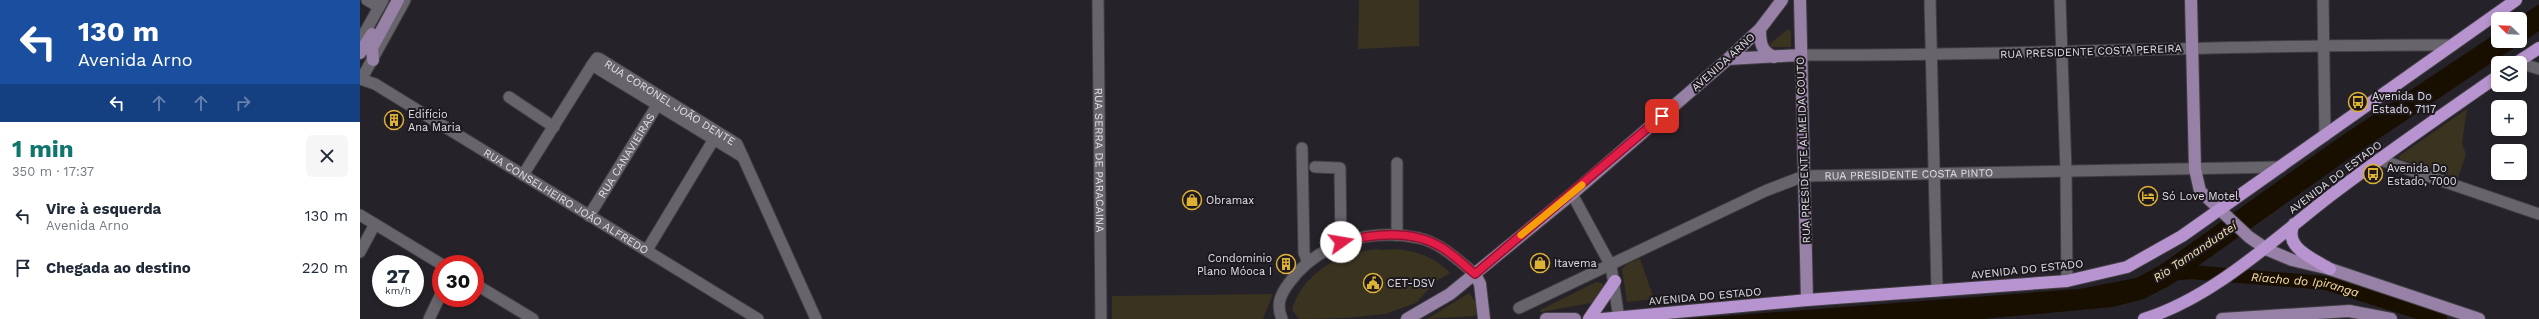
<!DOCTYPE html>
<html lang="pt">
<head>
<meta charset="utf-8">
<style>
  body { margin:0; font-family:"Work Sans",sans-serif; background:#f6f6f7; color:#1f2937; height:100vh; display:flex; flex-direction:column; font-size:15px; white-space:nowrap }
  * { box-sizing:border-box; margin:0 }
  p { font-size:13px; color:#747a83 }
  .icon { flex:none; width:22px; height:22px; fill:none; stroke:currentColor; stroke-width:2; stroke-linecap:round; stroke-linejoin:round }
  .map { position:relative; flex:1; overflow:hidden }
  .side { display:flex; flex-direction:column; background:#fff; width:360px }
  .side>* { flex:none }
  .top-card { background:#1a4fa0; color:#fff; overflow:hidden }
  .needle { width:26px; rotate:293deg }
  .tools { position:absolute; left:2131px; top:12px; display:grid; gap:8px }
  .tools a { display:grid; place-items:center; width:36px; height:36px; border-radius:6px; background:#fff; box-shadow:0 2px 6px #0003; font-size:20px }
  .speed { position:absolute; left:12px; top:255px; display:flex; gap:8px; font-size:20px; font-weight:700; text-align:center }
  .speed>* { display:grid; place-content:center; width:52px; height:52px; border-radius:50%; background:#fff; box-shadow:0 2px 6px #0003; line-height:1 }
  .speed small { font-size:10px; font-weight:400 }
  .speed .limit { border:6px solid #d22; background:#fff; color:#111 }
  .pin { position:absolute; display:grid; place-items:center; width:34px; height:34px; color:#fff; margin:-17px; border-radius:8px; box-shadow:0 2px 6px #0006 }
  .me { position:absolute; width:44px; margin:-22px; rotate:77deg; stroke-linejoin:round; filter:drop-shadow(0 0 3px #0008) }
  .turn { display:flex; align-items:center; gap:14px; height:84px; padding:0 12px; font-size:18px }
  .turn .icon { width:52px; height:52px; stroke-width:2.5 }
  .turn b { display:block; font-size:28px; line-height:34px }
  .lanes { display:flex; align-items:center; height:38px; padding:0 12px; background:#0003; justify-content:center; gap:20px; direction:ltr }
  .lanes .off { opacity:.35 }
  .round { display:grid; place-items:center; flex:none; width:42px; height:42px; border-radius:6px; background:#f6f6f7 }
  .overview { display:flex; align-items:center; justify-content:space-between; height:68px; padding:0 12px }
  h1 { font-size:24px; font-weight:700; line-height:30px; color:#0f766e }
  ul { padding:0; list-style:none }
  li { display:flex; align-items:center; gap:12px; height:52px; padding:0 12px }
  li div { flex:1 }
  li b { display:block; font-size:15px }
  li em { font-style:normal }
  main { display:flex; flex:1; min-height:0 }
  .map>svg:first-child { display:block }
</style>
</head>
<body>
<main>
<section class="side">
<div class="top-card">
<div class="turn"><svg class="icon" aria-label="left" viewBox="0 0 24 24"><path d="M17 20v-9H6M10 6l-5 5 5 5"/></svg><div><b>130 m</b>Avenida Arno</div></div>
<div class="lanes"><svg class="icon" aria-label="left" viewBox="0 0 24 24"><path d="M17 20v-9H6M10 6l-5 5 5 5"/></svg><svg class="icon off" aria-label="ahead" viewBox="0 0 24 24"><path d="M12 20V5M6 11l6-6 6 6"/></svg><svg class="icon off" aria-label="ahead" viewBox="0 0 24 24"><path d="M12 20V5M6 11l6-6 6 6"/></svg><svg class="icon off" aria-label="right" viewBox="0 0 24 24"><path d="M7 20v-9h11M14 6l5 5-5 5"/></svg></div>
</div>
<div class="overview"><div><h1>1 min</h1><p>350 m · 17:37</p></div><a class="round"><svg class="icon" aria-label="close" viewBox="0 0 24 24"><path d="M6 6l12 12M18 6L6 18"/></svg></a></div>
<ul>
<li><svg class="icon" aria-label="left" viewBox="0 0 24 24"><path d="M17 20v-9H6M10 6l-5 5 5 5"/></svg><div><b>Vire à esquerda</b><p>Avenida Arno</p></div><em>130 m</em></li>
<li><svg class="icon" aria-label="arrive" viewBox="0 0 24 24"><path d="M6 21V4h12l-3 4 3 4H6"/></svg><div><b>Chegada ao destino</b></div><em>220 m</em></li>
</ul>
</section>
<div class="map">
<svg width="2179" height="319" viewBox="0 0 2179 319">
  <rect width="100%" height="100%" fill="#262229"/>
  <!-- green -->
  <path fill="#3a3320" d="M999,0H1059V46L998,49Z
    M1428,29L1431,31V47H1411V43Z
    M2107,109L2102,143L2106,154L2098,178L2040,159L2039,156Z
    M1017,249C1022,251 1029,249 1035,249C1056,250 1076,258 1090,273L1076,281L1056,303L1025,314L987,318L939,319L932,310C942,273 981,252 1017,249Z
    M1280,259L1294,299L1267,302L1262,269L1269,263Z
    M1236,282L1242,283L1245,287L1236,302L1181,312L1180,310Z
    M1109,293L1117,304V313L1114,316L1067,319Z
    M913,294L903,319H752V296Z"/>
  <!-- water -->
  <path fill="#190f00" d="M2179,4V31L1990,158L1811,285L1784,299L1753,307L1622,319H1325L1719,289L1776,278L1799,266L1977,139L2138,32V41H2160V19H2157Z"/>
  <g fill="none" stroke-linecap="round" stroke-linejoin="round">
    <!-- river -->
    <path stroke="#190f00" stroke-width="14" id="s1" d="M1811,274L1830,272L1966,283L2080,319"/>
    <defs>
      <g id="minor">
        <path d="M7,0L19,7"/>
        <path id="s2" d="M738,0L741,319"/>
        <path d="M1570,0L1577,291"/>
        <path d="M1700,0L1706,171L1707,281"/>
        <path d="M1963,0L1965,136"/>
        <path d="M0,41L23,0"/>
        <path d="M1440,55C1658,56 1875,44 2093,45"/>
        <path d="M2160,63L2179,69"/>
        <path d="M232,65L383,157"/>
        <path d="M2,78L45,0"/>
        <path id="s3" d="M0,79L15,84L398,319"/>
        <path d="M149,97L194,127"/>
        <path d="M942,148L944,253L948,262"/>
        <path d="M2018,159L2179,214"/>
        <path d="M1037,163V235"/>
        <path d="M955,167L980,168L981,242"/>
        <path id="s4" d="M163,175L232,65L237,58L240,59L377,144L456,319"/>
        <path d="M1212,194L1251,266L1259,319"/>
        <path d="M0,215L81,264"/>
        <path id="s5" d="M229,216L301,99"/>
        <path d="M287,250L357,134"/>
        <path d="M0,252L15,224"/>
        <path d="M115,284L173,319"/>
        <path id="s6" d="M1159,308L1405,191L1444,176L1921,167"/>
        <path d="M69,319L81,294"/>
        <path d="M922,319C916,305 920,295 929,283C959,242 1010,228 1059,238C1081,243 1098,260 1115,274"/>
      </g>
      <path id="major" d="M1440,0L1447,300
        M1831,0L1835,169L1840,191L1889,237L1908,250L1932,260L1970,269L2119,319
        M1400,29C1400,43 1401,51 1414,57
        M0,53L12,34
        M1368,59L1440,55
        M13,60L12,48L38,0
        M1115,274L1120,284L1124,319
        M1047,319L1090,294L1212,194L1368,59L1400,29L1422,0
        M1186,319H1215
        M1862,319L1989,311L2031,319"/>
      <path id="highway" d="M2156,63L2179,48
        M1934,224C1922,247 1954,259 1970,269
        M1229,319L1255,281
        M1242,319L1447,300L1707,281L1767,267L1822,236L2156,0
        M1784,319C1854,297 1913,240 1970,196C2025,154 2082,115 2138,76"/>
    </defs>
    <!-- minor casing -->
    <use href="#minor" stroke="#413f43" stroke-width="13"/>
    <!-- major casing -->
    <use href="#major" stroke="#413f43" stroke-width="14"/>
    <!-- highway casing -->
    <use href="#highway" stroke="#413f43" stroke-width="14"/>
    <!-- minor -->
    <use href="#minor" stroke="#68646b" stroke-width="11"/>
    <!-- major -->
    <use href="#major" stroke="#9781a7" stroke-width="12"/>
    <!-- highway -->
    <use href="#highway" stroke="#b794cf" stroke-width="12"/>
  </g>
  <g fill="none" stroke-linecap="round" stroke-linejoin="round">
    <defs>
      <path id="route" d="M981,242C1013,234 1051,229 1081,247C1093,254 1104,265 1115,274L1302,116"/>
    </defs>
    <!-- route casing -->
    <use href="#route" stroke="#92132f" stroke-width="10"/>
    <!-- route -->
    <use href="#route" stroke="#e11d48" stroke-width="7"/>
    <!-- slow -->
    <path stroke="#f59e0b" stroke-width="7" d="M1161,235L1222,185"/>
  </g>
  <!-- icons -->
  <defs>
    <symbol id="bus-ring" viewBox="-11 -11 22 22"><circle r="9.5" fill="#1d191f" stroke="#ddb133" stroke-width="1.5"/><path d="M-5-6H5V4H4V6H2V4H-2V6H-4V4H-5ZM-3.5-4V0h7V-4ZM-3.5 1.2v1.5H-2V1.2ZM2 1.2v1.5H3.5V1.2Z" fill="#ddb133"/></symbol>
    <symbol id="building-ring" viewBox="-11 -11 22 22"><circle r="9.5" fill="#1d191f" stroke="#ddb133" stroke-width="1.5"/><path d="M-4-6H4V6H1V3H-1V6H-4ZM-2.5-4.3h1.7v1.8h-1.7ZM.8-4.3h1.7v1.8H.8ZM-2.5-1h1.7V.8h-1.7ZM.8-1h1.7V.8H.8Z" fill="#ddb133"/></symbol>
    <symbol id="hotel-ring" viewBox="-11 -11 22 22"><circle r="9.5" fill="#1d191f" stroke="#ddb133" stroke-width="1.5"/><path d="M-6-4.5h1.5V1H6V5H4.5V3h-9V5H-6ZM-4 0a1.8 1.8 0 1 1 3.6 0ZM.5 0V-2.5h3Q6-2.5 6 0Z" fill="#ddb133"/></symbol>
    <symbol id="shop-ring" viewBox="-11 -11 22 22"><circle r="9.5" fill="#1d191f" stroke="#ddb133" stroke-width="1.5"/><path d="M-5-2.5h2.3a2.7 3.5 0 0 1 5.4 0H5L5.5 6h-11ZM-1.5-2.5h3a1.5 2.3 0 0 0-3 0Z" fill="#ddb133"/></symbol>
    <symbol id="civic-ring" viewBox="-11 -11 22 22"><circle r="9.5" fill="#1d191f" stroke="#ddb133" stroke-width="1.5"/><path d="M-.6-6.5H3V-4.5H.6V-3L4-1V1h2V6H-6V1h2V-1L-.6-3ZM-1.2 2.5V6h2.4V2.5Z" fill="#ddb133"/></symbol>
  </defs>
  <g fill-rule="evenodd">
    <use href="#bus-ring" x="1987" y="91" width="22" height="22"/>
    <use href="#building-ring" x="23" y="109" width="22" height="22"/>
    <use href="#bus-ring" x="2002" y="163" width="22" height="22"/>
    <use href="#hotel-ring" x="1777" y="185" width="22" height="22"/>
    <use href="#shop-ring" x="821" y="189" width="22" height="22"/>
    <use href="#shop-ring" x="1169" y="252" width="22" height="22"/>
    <use href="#building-ring" x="915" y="253" width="22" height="22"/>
    <use href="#civic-ring" x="1002" y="272" width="22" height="22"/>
  </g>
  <g text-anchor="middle" stroke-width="4" stroke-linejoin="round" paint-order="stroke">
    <!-- street labels -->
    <g font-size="11" fill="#e1dfe3" stroke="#1d191f">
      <text transform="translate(1731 51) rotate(-2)" y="4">RUA PRESIDENTE COSTA PEREIRA</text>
      <text transform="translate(1363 62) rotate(-42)" y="4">AVENIDA ARNO</text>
      <text dy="4" stroke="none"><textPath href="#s4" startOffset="224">RUA CORONEL JOÃO DENTE</textPath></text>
      <text transform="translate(1443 150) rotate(-92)" y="4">RUA PRESIDENTE ALMEIDA COUTO</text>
      <text dy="4" stroke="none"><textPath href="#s5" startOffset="71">RUA CANAVIEIRAS</textPath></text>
      <text dy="4" stroke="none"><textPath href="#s2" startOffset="160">RUA SERRA DE PARACAINA</textPath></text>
      <text dy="4" stroke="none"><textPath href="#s6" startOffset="419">RUA PRESIDENTE COSTA PINTO</textPath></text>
      <text transform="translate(1975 177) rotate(-37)" y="4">AVENIDA DO ESTADO</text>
      <text dy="4" stroke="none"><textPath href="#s3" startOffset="240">RUA CONSELHEIRO JOÃO ALFREDO</textPath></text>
      <text transform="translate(1667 269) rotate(-6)" y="4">AVENIDA DO ESTADO</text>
      <text transform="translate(1345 296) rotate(-5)" y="4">AVENIDA DO ESTADO</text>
    </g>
    <!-- poi labels -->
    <g font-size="11" fill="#e1dfe3" stroke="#1d191f" text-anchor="start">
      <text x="2012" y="100">Avenida Do<tspan x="2012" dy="13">Estado, 7117</tspan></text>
      <text x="48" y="118">Edifício<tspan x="48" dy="13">Ana Maria</tspan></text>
      <text x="2027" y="172">Avenida Do<tspan x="2027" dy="13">Estado, 7000</tspan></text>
      <text x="1802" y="200">Só Love Motel</text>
      <text x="846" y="204">Obramax</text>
      <text x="912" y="262" text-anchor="end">Condomínio<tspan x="912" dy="13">Plano Móoca I</tspan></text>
      <text x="1194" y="267">Itavema</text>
      <text x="1027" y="287">CET-DSV</text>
    </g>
    <!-- water labels -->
    <g font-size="12" font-style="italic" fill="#f8e1aa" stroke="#1d191f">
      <text transform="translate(1835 252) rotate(-34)" y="4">Rio Tamanduateí</text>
      <text dy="4" stroke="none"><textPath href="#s1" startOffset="135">Riacho do Ipiranga</textPath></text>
    </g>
  </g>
</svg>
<div class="tools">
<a><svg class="needle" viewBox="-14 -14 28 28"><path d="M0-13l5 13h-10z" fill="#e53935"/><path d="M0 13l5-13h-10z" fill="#747a83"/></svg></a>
<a><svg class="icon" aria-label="layers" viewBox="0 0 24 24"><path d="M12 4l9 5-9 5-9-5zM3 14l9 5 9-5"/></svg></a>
<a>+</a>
<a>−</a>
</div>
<div class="speed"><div>27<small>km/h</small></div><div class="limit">30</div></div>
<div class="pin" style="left:1302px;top:116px;background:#d93025"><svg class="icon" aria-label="arrive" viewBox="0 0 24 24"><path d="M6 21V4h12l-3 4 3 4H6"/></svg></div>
<svg class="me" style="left:981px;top:242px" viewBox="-20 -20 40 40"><circle r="19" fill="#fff"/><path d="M0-13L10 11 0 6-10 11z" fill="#e11d48"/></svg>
</div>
</main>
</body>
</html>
